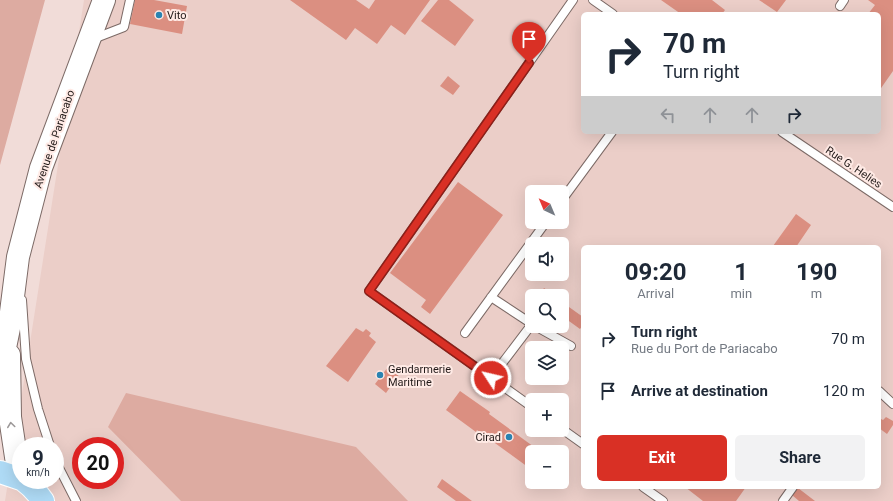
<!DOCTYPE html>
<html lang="en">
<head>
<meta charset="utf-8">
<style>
  body { margin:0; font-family:Roboto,sans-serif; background:#f2f2f3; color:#1f2937; height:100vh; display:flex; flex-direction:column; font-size:15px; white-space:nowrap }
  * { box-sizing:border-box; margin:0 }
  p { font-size:13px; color:#747a83 }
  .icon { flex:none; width:22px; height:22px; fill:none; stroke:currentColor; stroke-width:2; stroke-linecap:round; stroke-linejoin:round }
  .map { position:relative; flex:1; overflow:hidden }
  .side { position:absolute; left:581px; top:245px; width:300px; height:244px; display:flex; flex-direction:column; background:#fff; border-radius:6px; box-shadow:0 4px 16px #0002 }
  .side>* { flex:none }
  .top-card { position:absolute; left:581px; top:12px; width:300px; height:122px; border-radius:6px; box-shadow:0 4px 16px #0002; background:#fff; color:#1f2937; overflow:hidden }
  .needle { width:26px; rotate:316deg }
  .fabs { position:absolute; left:525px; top:185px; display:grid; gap:8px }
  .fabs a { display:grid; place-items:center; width:44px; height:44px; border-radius:6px; background:#fff; box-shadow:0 4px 16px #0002; font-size:20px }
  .speed { position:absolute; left:12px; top:437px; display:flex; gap:8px; font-size:20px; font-weight:700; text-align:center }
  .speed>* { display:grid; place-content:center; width:52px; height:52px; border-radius:50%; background:#fff; box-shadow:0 4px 16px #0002; line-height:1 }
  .speed small { font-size:10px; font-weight:400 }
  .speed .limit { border:6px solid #d22; background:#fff; color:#111 }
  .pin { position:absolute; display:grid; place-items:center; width:34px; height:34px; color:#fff; margin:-41px -17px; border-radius:50% 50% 50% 0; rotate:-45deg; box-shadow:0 0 4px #0007 }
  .pin .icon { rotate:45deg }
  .me { position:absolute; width:44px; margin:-22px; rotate:305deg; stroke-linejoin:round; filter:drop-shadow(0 0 3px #0008) }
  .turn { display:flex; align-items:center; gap:14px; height:84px; padding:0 16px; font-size:18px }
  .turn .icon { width:52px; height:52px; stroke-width:2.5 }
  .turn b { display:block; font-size:28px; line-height:34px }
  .lanes { display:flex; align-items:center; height:38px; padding:0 16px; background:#0003; justify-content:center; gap:20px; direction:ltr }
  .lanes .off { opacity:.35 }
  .eta { display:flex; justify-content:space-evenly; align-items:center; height:68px; text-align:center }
  .eta b { font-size:24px; font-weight:700; line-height:28px }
  .button { display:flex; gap:8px; margin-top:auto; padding:8px 16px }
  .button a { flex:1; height:46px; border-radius:6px; background:#d93025; color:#fff; font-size:16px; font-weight:700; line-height:46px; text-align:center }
  .button a+a { background:#f2f2f3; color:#1f2937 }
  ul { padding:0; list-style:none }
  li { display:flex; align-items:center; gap:12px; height:52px; padding:0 16px }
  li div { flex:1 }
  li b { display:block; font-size:15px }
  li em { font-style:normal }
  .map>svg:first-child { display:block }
</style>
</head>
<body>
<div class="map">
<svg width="893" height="501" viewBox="0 0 893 501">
  <rect width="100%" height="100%" fill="#f1dcd8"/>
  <!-- built -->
  <path fill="#ebcec8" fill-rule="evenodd" d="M84,0H893V501H5ZM583,14H879V132H583ZM532,192H562V222H532ZM532,244H562V274H532ZM583,247H879V487H583ZM532,296H562V326H532ZM532,348H562V378H532ZM532,400H562V430H532ZM21,446H55V480H21ZM81,446H115V480H81ZM532,452H562V482H532Z"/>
  <!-- green -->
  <path fill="#ddaba1" d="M0,0H45L0,165Z
    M126,393L356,447L408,501H181L108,427Z"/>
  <!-- building -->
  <path fill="#db8f81" d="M135,0H154L187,6L182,34L130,24Z
    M290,0H356L369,9L375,0H430L405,35L391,25L377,44L355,28L346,40Z
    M438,0H449L474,20L455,46L421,21Z
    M661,0H712L725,10L722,14H681Z
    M759,0H786L777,12Z
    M868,0H893V71L879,91V14H868L875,5Z
    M448,76L460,86L453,95L440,86Z
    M458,182L503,215L430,314L421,307L426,300L390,273Z
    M796,214L811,225L796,247H774L773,246Z
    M544,288L555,296H539Z
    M562,302L583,317V325L580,329L562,316Z
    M356,328L363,332L366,329L371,333L369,336L376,342L348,382L326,366Z
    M391,363L402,370L386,393L375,384Z
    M460,391L490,412L489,414L541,452H532V470L477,430L476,432L446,410Z
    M886,417L893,421V425L887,434L879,428V418L883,420Z
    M562,468L569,472L562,481Z
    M442,479L472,501H456L437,487Z
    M549,482H561L557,488Z
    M685,487H746L736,501H703Z
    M798,488L815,501H799L792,495Z"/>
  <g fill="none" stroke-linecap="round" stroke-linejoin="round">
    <defs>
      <path id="service" d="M593,0L613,14
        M840,6L844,0
        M93,39L124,27L130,0
        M782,132L893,207
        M562,200L612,132
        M491,297L532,324
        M22,300L26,359L38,409L50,446
        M535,326L571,346
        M465,333L546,222
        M491,378L532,324
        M879,391L893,404
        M532,407L369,291L573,0
        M562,429L583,444
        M55,460L76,501
        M643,487L663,501
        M783,501L793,487"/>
      <path id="secondary" d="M9,355L10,417L19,477
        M0,372L9,328L18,257L41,168L104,0"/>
      <path id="primary" d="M0,472L21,479
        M23,480C31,486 37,492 43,501"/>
    </defs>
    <!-- service casing -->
    <use href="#service" stroke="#7c6a66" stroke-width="10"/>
    <!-- secondary casing -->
    <use href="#secondary" stroke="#7c6a66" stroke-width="24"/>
    <!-- primary casing -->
    <use href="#primary" stroke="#fff" stroke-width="24"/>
    <!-- service -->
    <use href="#service" stroke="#fff" stroke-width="8"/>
    <!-- secondary -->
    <use href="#secondary" stroke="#fff" stroke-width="22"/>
    <!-- primary -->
    <use href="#primary" stroke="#afdbf6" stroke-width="22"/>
  </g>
  <!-- one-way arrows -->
  <defs><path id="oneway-chevron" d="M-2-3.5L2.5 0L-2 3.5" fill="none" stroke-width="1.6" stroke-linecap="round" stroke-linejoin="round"/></defs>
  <use stroke="#9c9898" href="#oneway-chevron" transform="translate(11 425) rotate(-98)"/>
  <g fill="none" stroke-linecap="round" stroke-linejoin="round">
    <defs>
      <path id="route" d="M491,378L369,291L529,63"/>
    </defs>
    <!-- route casing -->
    <use href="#route" stroke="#8d1f18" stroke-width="10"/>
    <!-- route -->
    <use href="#route" stroke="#d93025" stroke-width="7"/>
  </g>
  <!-- markers -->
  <g fill="#2b83b1" stroke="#ffeae5" stroke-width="1.5">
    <circle cx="159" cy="15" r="4"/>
    <circle cx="380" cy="375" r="4"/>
    <circle cx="509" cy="437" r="4"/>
  </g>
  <g text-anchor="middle" stroke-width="4" stroke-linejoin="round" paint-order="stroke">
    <!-- poi labels -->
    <g font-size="11" fill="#231b1a" stroke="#ffeae5" text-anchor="start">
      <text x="167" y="19">Vito</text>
      <text x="388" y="373">Gendarmerie<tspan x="388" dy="13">Maritime</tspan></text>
      <text x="501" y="441" text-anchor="end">Cirad</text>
    </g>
    <!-- street labels -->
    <g font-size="11" fill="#231b1a" stroke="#ffeae5">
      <text transform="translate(54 139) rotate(-71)" y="4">Avenue de Pariacabo</text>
      <text transform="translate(854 167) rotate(34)" y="4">Rue G. Helies</text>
    </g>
  </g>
</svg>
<div class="fabs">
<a><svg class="needle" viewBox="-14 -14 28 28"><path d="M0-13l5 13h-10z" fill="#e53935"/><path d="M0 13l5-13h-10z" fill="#747a83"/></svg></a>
<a><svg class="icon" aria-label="sound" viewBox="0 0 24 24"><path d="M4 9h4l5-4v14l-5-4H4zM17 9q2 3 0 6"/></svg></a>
<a><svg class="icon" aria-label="search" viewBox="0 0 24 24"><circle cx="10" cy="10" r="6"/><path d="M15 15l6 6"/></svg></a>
<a><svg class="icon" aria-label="layers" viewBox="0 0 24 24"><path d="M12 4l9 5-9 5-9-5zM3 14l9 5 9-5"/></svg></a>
<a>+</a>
<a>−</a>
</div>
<div class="speed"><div>9<small>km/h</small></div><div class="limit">20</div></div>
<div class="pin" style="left:529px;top:63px;background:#d93025"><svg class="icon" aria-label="arrive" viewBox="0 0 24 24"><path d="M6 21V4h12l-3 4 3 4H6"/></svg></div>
<svg class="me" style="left:491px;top:378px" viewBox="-20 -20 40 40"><circle r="17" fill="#d93025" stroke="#fff" stroke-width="3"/><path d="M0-11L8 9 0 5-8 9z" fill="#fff"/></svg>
<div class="top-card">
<div class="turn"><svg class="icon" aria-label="right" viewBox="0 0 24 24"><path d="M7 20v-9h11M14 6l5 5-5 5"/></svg><div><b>70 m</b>Turn right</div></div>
<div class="lanes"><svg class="icon off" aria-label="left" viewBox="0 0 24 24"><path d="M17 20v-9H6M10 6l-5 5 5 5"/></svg><svg class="icon off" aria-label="ahead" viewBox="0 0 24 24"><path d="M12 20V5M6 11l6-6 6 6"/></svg><svg class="icon off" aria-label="ahead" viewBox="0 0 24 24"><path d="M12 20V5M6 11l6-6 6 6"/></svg><svg class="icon" aria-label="right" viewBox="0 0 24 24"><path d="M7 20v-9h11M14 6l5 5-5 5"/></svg></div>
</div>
<section class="side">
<div class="eta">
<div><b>09:20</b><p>Arrival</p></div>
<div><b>1</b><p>min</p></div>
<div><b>190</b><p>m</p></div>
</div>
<ul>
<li><svg class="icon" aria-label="right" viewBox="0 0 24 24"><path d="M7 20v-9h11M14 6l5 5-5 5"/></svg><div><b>Turn right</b><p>Rue du Port de Pariacabo</p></div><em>70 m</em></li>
<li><svg class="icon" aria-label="arrive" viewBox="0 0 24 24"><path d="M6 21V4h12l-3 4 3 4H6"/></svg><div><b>Arrive at destination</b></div><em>120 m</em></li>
</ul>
<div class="button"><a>Exit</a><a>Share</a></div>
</section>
</div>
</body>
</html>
